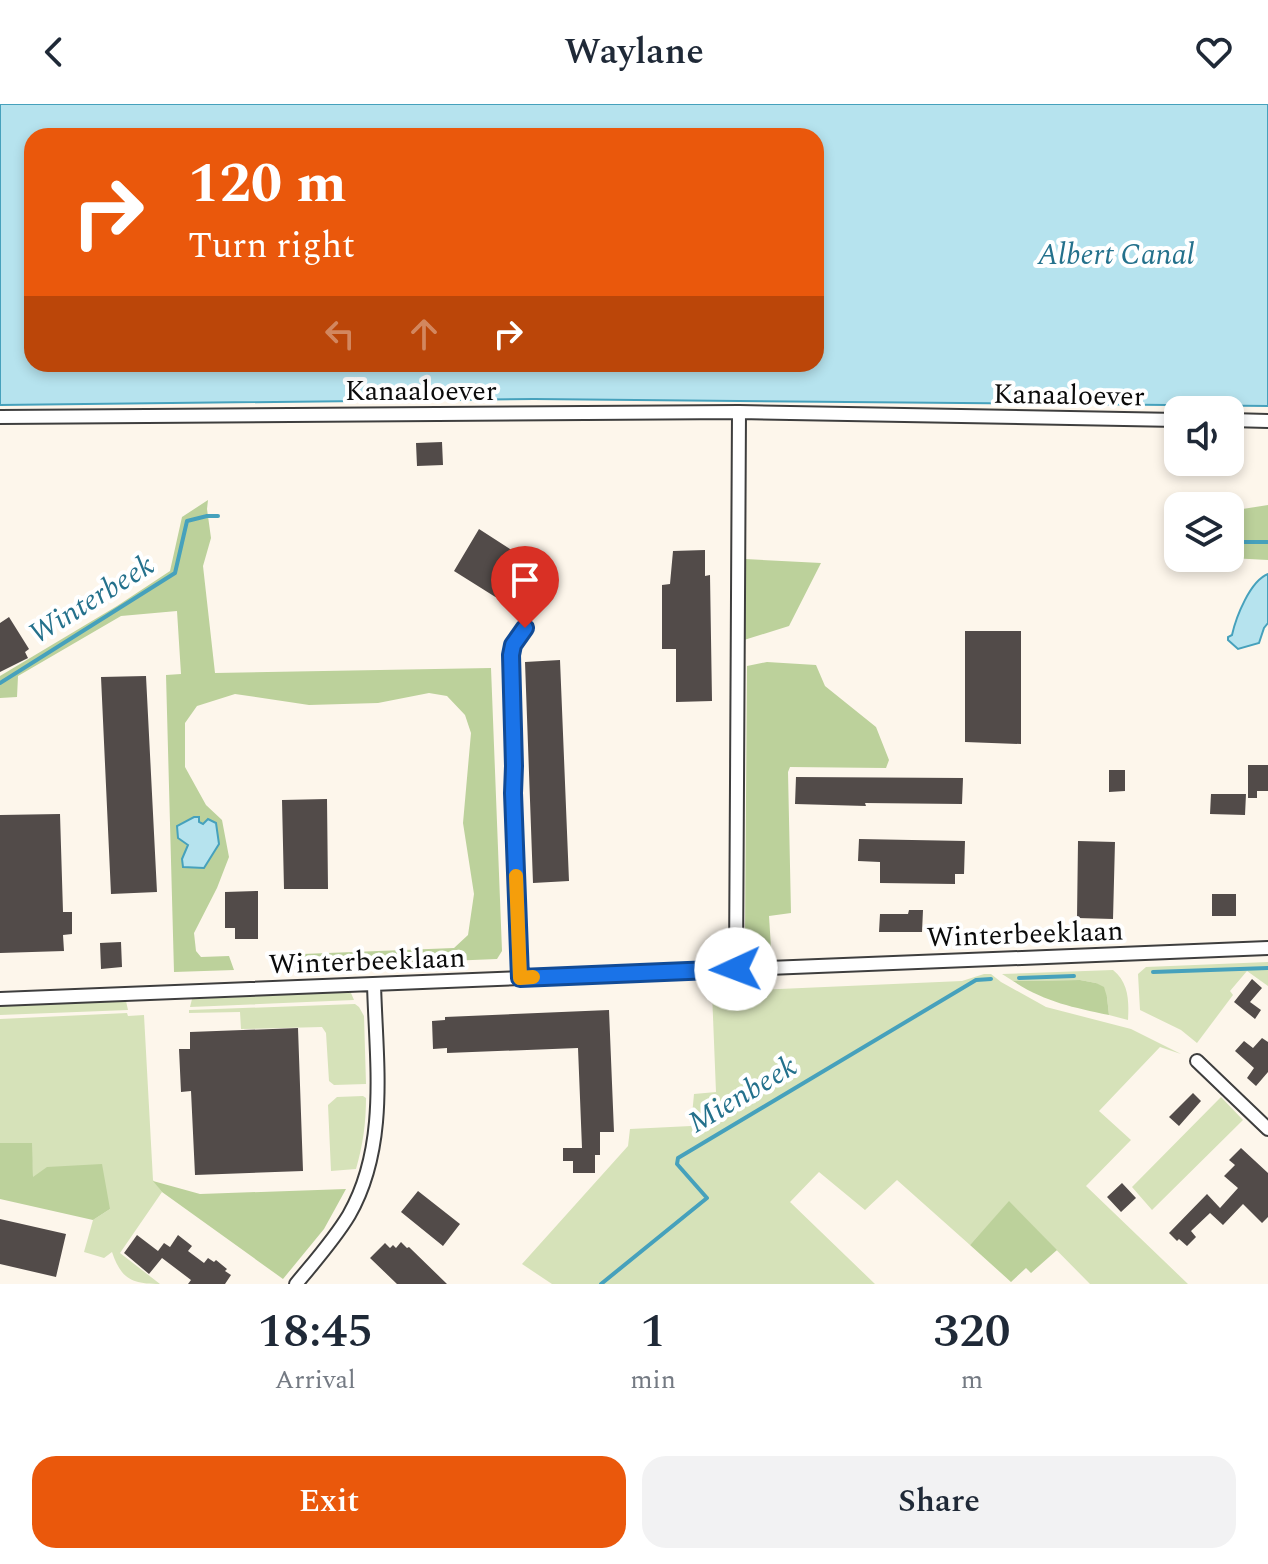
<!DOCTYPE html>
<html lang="en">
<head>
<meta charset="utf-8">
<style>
  body { margin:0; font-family:Spectral,serif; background:#f2f2f3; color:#1f2937; height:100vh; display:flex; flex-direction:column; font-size:30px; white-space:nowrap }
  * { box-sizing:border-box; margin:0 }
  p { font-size:26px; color:#747a83 }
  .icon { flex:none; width:44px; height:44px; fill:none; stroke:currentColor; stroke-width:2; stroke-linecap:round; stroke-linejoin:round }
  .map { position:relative; height:1180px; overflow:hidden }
  .sheet { display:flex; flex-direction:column; background:#fff; flex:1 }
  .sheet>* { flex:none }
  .top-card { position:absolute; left:24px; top:24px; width:800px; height:244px; border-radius:24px; box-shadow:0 4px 12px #0003; background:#ea580c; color:#fff; overflow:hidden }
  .fabs { position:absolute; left:1164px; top:292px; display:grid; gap:16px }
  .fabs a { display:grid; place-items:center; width:80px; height:80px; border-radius:16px; background:#fff; box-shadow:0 4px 12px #0003; font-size:40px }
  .pin { position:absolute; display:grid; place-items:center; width:68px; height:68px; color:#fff; margin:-82px -34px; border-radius:50% 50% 50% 0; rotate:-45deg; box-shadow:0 0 8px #0007 }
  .pin .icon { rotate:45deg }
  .me { position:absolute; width:88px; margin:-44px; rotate:268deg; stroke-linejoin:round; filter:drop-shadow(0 0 6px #0008) }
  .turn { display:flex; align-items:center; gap:28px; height:168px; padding:0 32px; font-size:36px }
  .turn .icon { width:104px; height:104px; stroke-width:2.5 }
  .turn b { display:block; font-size:56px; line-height:68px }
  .lanes { display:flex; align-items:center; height:76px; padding:0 32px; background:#0003; justify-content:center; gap:40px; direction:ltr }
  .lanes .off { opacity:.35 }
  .eta { display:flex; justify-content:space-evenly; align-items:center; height:136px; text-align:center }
  .eta b { font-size:48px; font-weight:600; line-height:56px }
  .primary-button { display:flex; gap:16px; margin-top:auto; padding:16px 32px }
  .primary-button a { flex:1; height:92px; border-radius:24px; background:#ea580c; color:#fff; font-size:32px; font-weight:600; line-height:92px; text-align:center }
  .primary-button a+a { background:#f2f2f3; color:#1f2937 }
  header { display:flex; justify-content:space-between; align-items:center; height:104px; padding:0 32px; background:#fff; font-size:36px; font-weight:600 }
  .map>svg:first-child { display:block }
</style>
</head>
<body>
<header><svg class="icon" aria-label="back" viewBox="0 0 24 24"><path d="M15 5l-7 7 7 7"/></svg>Waylane<svg class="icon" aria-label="heart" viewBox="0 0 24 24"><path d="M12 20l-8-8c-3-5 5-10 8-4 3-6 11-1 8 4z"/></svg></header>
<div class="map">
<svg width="1268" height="1180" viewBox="0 0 1268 1180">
  <rect width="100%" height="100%" fill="#fdf6eb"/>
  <!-- green -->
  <path fill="#d6e2b9" d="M1268,858V882L1247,867L1230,887L1233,891L1197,939L1181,926L1140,906L1138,870L1146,863Z
    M1113,866C1129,879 1129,897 1128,916L1109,911L1107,893L1096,879L1080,876L1013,877L1002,870Z
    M984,870H991L1001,878L1046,903L1131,925L1181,950L1160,943L1099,1007L1131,1036L1086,1082L1188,1180H1090L1009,1098L970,1141L897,1076L865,1106L819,1068L790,1098L875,1180H552L522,1160L628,1042L630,1025L691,1022L694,990L716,988L712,888L962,877Z
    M348,888L351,889L354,896L190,903L192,895Z
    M126,897L128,906L0,911V902Z
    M355,900L359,903L364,912L366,980L334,981L329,977L326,929L322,923L241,925L240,908L189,909V906Z
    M127,909L128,912L144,911L153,1076L162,1088L120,1149L160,1180C132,1180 121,1175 112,1148L104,1154L84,1148L93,1116L110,1105L33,1073L31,1040L0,1039V915Z
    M363,992L366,994C366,1019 363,1041 356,1065L331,1067L328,1001L337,993Z
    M1221,993L1243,1016L1152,1106L1132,1083Z"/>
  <!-- forest -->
  <path fill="#bcd19b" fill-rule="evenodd" d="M208,396L207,405L211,434L203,462L215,569L491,564L502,847L497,855L277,864V851L454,844L468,831L474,790L463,719L471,629L465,611L447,592L429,589L378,599L309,601L235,590L197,602L185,619V663L206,701L222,716L229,753L217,784L194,829L196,847L201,853L229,852L234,866L174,868L166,571L181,570L177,507L121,512L18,572L17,593L0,594V572L117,502L170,467L182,413ZM199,718L203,720L204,764L183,763L182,755Z
    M1268,401V456L1230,454V407Z
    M745,455L821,459L789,522L744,536Z
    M767,558L816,561L825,582L876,623L889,656L886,664L790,663L788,668L791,809L769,812L771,844L757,848L746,838L745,829L747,562Z
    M1080,876L1096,879L1104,883L1107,893L1109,911C1072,903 1045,898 1013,877Z
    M0,1039H32L33,1073L47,1063L102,1060L110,1105L93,1116L0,1095Z
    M153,1077L200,1090L346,1085L324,1125L283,1175L162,1088Z
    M1009,1097L1057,1146L1031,1169L1026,1164L1011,1178L970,1141Z"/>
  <!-- water -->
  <path fill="#b6e3ee" stroke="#46a1bc" stroke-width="2" fill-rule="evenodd" d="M0,0H1268V302L534,295L0,301ZM816,32V260H32V32Z
    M1268,470V519L1264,524L1259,539L1238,545L1228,536V533L1232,531C1236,513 1250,477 1268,470Z
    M194,713H199V718L203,720L208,715L216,719L219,740L204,764L183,763L182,755L188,741L178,734L177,722Z"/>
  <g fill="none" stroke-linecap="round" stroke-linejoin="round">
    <!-- stream -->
    <path stroke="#46a1bc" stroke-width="4" d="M1230,438H1268
      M0,579L175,469L187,417L207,412H218
      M1153,868L1268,864
      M1019,874L1074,872
      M601,1180L707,1094L677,1060L678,1054L976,876L991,875"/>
  </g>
  <!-- building -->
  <path fill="#524b49" d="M442,338L443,361L417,362L416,339Z
    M479,425L524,454L497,494L454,467Z
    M705,446V472L710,471L712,597L676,598V545H662V481L670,480L673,447Z
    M9,513L29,545L25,548L28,554L0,568V519Z
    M965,527H1021V640L965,638Z
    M560,556L569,777L533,779L525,558Z
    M146,572L157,788L111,790L101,573Z
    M1248,661H1268V687H1257V694H1248Z
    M1109,666H1125V687L1109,688Z
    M796,673L963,674L962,700L865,699L866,702L795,700Z
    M1211,690H1246L1245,711L1210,710Z
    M327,695L328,785H284L282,696Z
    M60,710L63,808H72V830L63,831L64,847L0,849V711Z
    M859,735L965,737L964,770H955V780L880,779V758L858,757Z
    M1078,737L1115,738L1113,815L1077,814Z
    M258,787V835H235V824H225V788Z
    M1212,790H1236V812H1212Z
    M909,806H923L922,828H879L880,810H908Z
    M121,838L122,863L101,865L100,839Z
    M1252,875L1262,884L1250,898L1261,906L1255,915L1234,898Z
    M609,906L614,1028H600V1051H595V1069H573V1057H563V1044H582L578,944L447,949V944L433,945L432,917L445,916V913Z
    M298,924L303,1067L195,1071L191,987L181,988L179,945H190V928Z
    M1262,934L1268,938V968L1256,982L1247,974L1254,964L1235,947L1244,937L1253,944Z
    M1193,989L1201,997L1179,1022L1169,1013Z
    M1241,1044L1268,1069V1113L1262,1119L1243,1100L1223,1121L1210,1109L1191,1127L1196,1133L1187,1142L1179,1135L1177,1137L1169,1129L1207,1090L1220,1104L1238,1084L1224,1072L1235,1061L1229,1056Z
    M1122,1079L1136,1094L1121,1108L1107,1093Z
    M418,1087L460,1120L443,1142L401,1108Z
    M0,1115L66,1130L56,1173L0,1160Z
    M137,1131L158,1147L164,1139L170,1143L178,1131L192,1142L188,1147L204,1159L208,1154L214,1158L216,1156L227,1165L225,1167L231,1171L225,1180H188L191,1176L162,1154L149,1170L124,1149Z
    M401,1138L407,1144L409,1143L447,1180H397L370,1154L385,1139L390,1144L393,1141L396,1144Z"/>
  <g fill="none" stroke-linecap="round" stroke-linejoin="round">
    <defs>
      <path id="minor" d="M0,313L739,308L1178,316
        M1230,316L1268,317
        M736,865L739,308
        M520,874L513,689L514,662L511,551L513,541L525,524
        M0,895L1268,844
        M1197,957L1268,1025
        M296,1180C314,1158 334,1136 349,1111C389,1041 376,957 374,880"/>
    </defs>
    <!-- minor casing -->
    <use href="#minor" stroke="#3e3e3e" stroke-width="16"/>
    <!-- minor -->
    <use href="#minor" stroke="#fff" stroke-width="12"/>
  </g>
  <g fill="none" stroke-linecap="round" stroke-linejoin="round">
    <defs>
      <path id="route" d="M525,524L513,541L511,551L514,662L513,689L520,874L736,865"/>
    </defs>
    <!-- route casing -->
    <use href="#route" stroke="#114b97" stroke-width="20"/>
    <!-- route -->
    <use href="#route" stroke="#1a73e8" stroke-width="14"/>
    <!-- slow -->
    <path stroke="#f59e0b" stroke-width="14" d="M516,772L520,874L533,873"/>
  </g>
  <g text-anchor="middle" stroke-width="8" stroke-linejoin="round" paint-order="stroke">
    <!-- street labels -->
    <g font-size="28" fill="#0b0b0b" stroke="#fff">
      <text x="421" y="296">Kanaaloever</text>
      <text transform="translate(1069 290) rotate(1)" y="10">Kanaaloever</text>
      <text transform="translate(1025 829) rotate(-2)" y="10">Winterbeeklaan</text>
      <text transform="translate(367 856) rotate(-2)" y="10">Winterbeeklaan</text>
    </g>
    <!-- water labels -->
    <g font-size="30" font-style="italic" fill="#24718c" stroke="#fff">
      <text x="1116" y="160">Albert Canal</text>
      <text transform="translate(91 495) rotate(-32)" y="10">Winterbeek</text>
      <text transform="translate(742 990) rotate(-31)" y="10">Mienbeek</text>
    </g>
  </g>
</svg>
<div class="fabs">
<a><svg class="icon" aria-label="sound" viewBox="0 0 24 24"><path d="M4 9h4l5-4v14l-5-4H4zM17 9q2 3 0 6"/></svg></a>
<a><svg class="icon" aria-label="layers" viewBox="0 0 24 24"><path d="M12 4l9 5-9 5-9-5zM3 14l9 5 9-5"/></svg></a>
</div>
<div class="pin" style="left:525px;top:524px;background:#d93025"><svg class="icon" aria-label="arrive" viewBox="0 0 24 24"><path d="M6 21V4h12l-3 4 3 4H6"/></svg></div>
<svg class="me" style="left:736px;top:865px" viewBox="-20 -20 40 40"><circle r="19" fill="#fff"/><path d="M0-13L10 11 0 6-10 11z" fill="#1a73e8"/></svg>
<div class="top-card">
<div class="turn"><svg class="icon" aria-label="right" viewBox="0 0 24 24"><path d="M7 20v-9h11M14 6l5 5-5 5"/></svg><div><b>120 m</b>Turn right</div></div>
<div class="lanes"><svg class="icon off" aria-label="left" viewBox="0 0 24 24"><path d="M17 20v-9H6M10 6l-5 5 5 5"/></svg><svg class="icon off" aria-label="ahead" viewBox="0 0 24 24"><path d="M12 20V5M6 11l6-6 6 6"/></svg><svg class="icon" aria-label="right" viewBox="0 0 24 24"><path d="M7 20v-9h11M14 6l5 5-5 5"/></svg></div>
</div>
</div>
<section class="sheet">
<div class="eta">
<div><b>18:45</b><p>Arrival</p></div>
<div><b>1</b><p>min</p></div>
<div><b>320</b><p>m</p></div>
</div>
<div class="primary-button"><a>Exit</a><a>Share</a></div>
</section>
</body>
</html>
